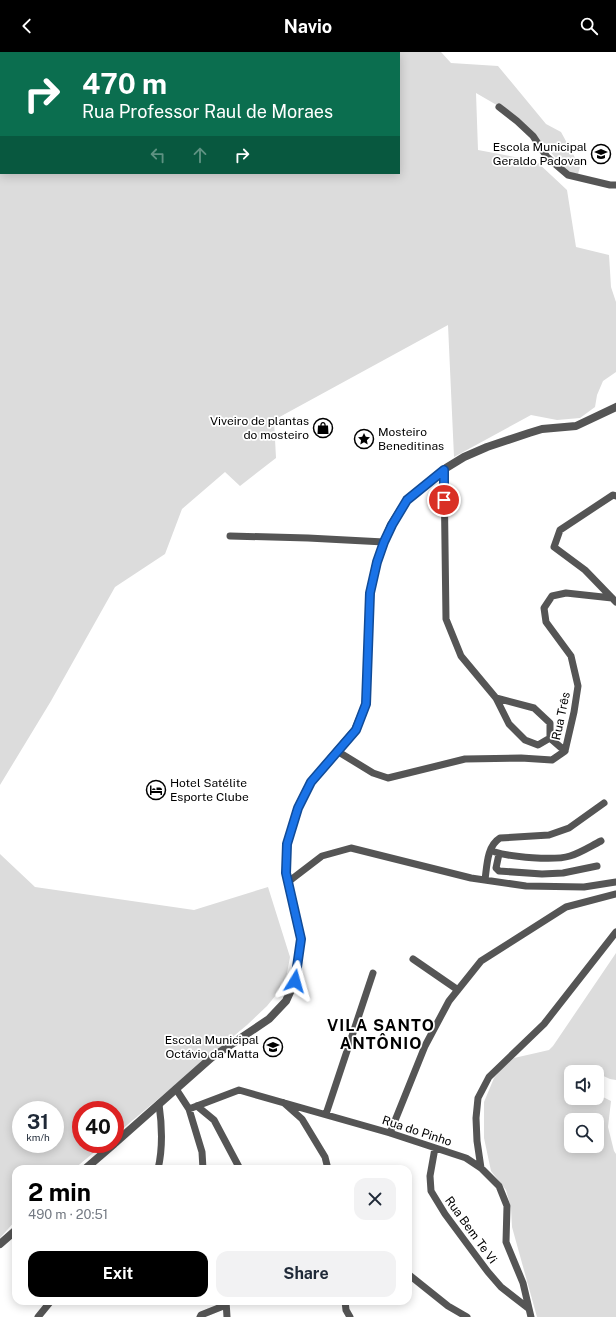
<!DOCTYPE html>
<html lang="en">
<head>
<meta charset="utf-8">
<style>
  body { margin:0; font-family:"Public Sans",sans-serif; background:#f2f2f3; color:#1f2937; height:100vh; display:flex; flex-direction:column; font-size:15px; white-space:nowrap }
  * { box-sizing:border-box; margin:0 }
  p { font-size:13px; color:#747a83 }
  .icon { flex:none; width:22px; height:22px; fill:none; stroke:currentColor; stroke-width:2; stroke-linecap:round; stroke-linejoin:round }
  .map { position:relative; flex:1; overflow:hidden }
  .details { position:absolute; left:12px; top:1113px; width:400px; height:140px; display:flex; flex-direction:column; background:#fff; border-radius:12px; box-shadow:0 2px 10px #0003 }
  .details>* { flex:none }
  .guide { position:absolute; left:0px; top:0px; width:400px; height:122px; box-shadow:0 2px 10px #0003; background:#0b6e4f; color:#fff; overflow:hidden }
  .fabs { position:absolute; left:564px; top:1013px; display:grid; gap:8px }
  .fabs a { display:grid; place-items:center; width:40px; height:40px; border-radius:8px; background:#fff; box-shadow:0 2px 10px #0003; font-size:20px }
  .speed { position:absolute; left:12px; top:1049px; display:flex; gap:8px; font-size:20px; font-weight:700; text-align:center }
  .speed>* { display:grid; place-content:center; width:52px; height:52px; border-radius:50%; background:#fff; box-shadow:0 2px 10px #0003; line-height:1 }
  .speed small { font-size:10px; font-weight:400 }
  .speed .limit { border:6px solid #d22; background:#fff; color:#111 }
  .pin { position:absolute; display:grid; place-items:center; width:34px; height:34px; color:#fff; margin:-17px; border:2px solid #fff; border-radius:50%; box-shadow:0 1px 4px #0007 }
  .me { position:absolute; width:44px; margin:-22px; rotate:8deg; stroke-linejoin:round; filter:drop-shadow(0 0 3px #0008) }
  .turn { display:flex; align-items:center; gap:14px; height:84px; padding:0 16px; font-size:18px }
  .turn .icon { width:52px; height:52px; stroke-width:2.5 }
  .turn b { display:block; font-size:28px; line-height:34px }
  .lanes { display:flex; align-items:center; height:38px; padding:0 16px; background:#0003; justify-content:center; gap:20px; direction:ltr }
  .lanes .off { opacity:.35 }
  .round { display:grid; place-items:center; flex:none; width:42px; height:42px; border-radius:12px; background:#f2f2f3 }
  .summary { display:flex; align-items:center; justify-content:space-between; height:68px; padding:0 16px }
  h1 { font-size:24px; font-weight:700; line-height:30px; color:#000 }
  .cta { display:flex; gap:8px; margin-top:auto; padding:8px 16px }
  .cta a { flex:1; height:46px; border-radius:12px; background:#000; color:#fff; font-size:16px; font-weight:700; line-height:46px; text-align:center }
  .cta a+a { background:#f2f2f3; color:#1f2937 }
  header { display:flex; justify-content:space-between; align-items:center; height:52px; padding:0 16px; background:#000; color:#fff; font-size:18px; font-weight:700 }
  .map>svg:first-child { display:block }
</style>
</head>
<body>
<header><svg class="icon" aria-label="back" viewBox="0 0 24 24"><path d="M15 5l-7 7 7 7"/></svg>Navio<svg class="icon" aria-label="search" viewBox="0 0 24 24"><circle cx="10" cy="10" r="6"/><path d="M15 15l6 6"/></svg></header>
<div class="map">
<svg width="616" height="1265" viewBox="0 0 616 1265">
  <rect width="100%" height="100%" fill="#fff"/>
  <!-- green -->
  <path fill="#dcdcdc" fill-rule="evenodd" d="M0,0H441L451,11L498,14L546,72L561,80L580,115L578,122L568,120L546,95L514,63L476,41L478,98L536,109L567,138L576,195L609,203L611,235L616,250V320L603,329L597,343L595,355L580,366L557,368L531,363L454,405L448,273L274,368L276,406L240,434L225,420L182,457L165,502L115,535L51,649L0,733ZM1,1H399V121H1Z
    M0,802L35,835L194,858L268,835L290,905L285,932L267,954L247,973L115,1083V1058H81V1092H104L74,1117H16V1168L0,1186ZM21,1058H55V1092H21Z
    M616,901V1028L610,1027L599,1022L597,1024V1020H571V1046H597V1041L599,1043L611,1049L608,1075L614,1099L616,1102V1265H537L512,1175L511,1156L506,1138L491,1119L484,1086V1050L494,1026L503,1015L514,1006L536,1001L549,998L553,994ZM571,1068H597V1094H571Z"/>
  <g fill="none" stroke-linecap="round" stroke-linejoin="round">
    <!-- minor -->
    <path stroke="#555" stroke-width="7" d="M499,55L517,69L533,84L547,105L568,123L610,133H616
      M444,418L446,567L461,604L496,646L509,672L525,688L538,693L550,686
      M616,444L613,443L560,478L554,495L585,518L616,550
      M230,484L308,486L384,490
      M496,646L534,656L550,671V686L565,699
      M337,699L373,721L388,726L465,707L521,706L552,708L565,699L574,660L578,634L571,604L546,570L544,556L552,544L566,541L612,546
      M495,800C511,805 554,809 570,804C580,801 591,794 601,789
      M499,802L496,816L499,819L542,822L563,821L597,814
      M485,828C487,813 487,794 500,786L549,783L569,776L604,751
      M288,830L322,804L351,796L471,826L526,834L584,835L616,830
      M413,907L458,938
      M176,1037L189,1057L202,1100L203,1117
      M284,1051L302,1067L325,1105L328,1117
      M197,1054L214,1068L240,1117
      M189,1057L239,1038L390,1081L466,1106L481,1116L499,1134L507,1154L506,1190L523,1231L531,1265
      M326,1062L373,921
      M390,1081L425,994L449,949L481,909L566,855L616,842
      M435,1096L430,1124L431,1139L445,1162L488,1220L501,1235L528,1256
      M481,1116L477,1089L476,1066L478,1046L489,1025L544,972L616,880
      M158,1117C163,1096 162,1073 159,1052
      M408,1222L448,1254L467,1265
      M226,1249L227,1265
      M345,1249L346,1258L350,1265
      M38,1265L51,1249
      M200,1265L201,1263L226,1253"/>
    <!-- tertiary -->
    <path stroke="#555" stroke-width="8" d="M115,1091L211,1006L269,967L286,949L295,929L301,887L286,821L287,792L298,756L311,730L355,678L366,652L370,541L377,511L384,490L391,473L407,448L446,416L464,405L487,395L529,381L542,377L576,374L616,355
      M85,1117L114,1092
      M0,1192L16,1178"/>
  </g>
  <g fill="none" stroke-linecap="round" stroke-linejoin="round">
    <defs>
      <path id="route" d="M295,929L301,887L286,821L287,792L298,756L311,730L356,678L366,652L370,541L377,510L384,490L392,473L407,448L444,418V448"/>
    </defs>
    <!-- route casing -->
    <use href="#route" stroke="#114b97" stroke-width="10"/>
    <!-- route -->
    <use href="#route" stroke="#1a73e8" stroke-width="7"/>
  </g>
  <!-- icons -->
  <defs>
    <symbol id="school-ring" viewBox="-11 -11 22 22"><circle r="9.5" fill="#fff" stroke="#000" stroke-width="1.5"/><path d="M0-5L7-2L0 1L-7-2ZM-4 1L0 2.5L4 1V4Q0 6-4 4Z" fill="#000"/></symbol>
    <symbol id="shop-ring" viewBox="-11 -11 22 22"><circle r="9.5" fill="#fff" stroke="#000" stroke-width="1.5"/><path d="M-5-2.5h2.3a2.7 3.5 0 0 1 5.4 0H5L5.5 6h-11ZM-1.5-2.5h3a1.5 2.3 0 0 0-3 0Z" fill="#000"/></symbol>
    <symbol id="sight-ring" viewBox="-11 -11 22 22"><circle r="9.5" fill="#fff" stroke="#000" stroke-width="1.5"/><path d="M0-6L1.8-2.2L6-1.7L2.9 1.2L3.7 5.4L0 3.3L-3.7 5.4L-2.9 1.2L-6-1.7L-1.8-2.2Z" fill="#000"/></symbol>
    <symbol id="hotel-ring" viewBox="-11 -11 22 22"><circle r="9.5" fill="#fff" stroke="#000" stroke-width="1.5"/><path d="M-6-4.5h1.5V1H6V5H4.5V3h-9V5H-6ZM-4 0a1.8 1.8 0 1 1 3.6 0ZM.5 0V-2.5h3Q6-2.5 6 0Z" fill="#000"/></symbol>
  </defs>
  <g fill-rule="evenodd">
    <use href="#school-ring" x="590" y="91" width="22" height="22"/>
    <use href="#shop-ring" x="312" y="365" width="22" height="22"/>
    <use href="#sight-ring" x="353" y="376" width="22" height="22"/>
    <use href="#hotel-ring" x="145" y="727" width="22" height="22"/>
    <use href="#school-ring" x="262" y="984" width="22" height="22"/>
  </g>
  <g text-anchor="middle" stroke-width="3.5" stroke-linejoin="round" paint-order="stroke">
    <!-- poi labels -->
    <g font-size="12" fill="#000" stroke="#fff" text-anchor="end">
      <text x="587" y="99">Escola Municipal<tspan x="587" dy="14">Geraldo Padovan</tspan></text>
      <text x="309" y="373">Viveiro de plantas<tspan x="309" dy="14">do mosteiro</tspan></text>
      <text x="378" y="384" text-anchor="start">Mosteiro<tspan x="378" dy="14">Beneditinas</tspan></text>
      <text x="170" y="735" text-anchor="start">Hotel Satélite<tspan x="170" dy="14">Esporte Clube</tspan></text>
      <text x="259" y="992">Escola Municipal<tspan x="259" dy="14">Octávio da Matta</tspan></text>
    </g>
    <!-- street labels -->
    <g font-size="12" fill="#000" stroke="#fff">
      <text transform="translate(561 664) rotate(-78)" y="4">Rua Três</text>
      <text transform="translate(417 1079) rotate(18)" y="4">Rua do Pinho</text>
      <text transform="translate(471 1178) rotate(54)" y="4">Rua Bem Te Vi</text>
    </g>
    <!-- district labels -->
    <g font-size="16" font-weight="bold" letter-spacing="1" fill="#000" stroke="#fff">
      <text x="381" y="979">VILA SANTO<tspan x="381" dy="18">ANTÔNIO</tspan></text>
    </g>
  </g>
</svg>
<div class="fabs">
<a><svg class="icon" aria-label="sound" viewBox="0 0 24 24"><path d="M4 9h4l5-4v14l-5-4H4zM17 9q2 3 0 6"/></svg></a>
<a><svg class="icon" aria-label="search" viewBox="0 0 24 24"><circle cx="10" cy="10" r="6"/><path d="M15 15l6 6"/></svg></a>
</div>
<div class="speed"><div>31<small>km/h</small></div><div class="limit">40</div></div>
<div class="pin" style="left:444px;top:448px;background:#d93025"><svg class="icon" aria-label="arrive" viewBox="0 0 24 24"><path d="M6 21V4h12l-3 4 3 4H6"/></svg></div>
<svg class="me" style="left:295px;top:929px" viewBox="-20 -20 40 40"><path d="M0-17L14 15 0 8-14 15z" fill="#1a73e8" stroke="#fff" stroke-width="4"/></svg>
<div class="guide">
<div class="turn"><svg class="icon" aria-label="right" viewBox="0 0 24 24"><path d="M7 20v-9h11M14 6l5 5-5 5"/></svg><div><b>470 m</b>Rua Professor Raul de Moraes</div></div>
<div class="lanes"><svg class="icon off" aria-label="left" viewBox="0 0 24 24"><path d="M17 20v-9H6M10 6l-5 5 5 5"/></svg><svg class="icon off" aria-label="ahead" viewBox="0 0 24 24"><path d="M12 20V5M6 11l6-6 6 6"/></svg><svg class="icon" aria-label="right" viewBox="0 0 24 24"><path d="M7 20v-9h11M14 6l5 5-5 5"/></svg></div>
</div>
<section class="details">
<div class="summary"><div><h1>2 min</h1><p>490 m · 20:51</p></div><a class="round"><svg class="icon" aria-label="close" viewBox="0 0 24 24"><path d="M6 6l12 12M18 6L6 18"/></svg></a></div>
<div class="cta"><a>Exit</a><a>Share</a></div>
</section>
</div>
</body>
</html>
